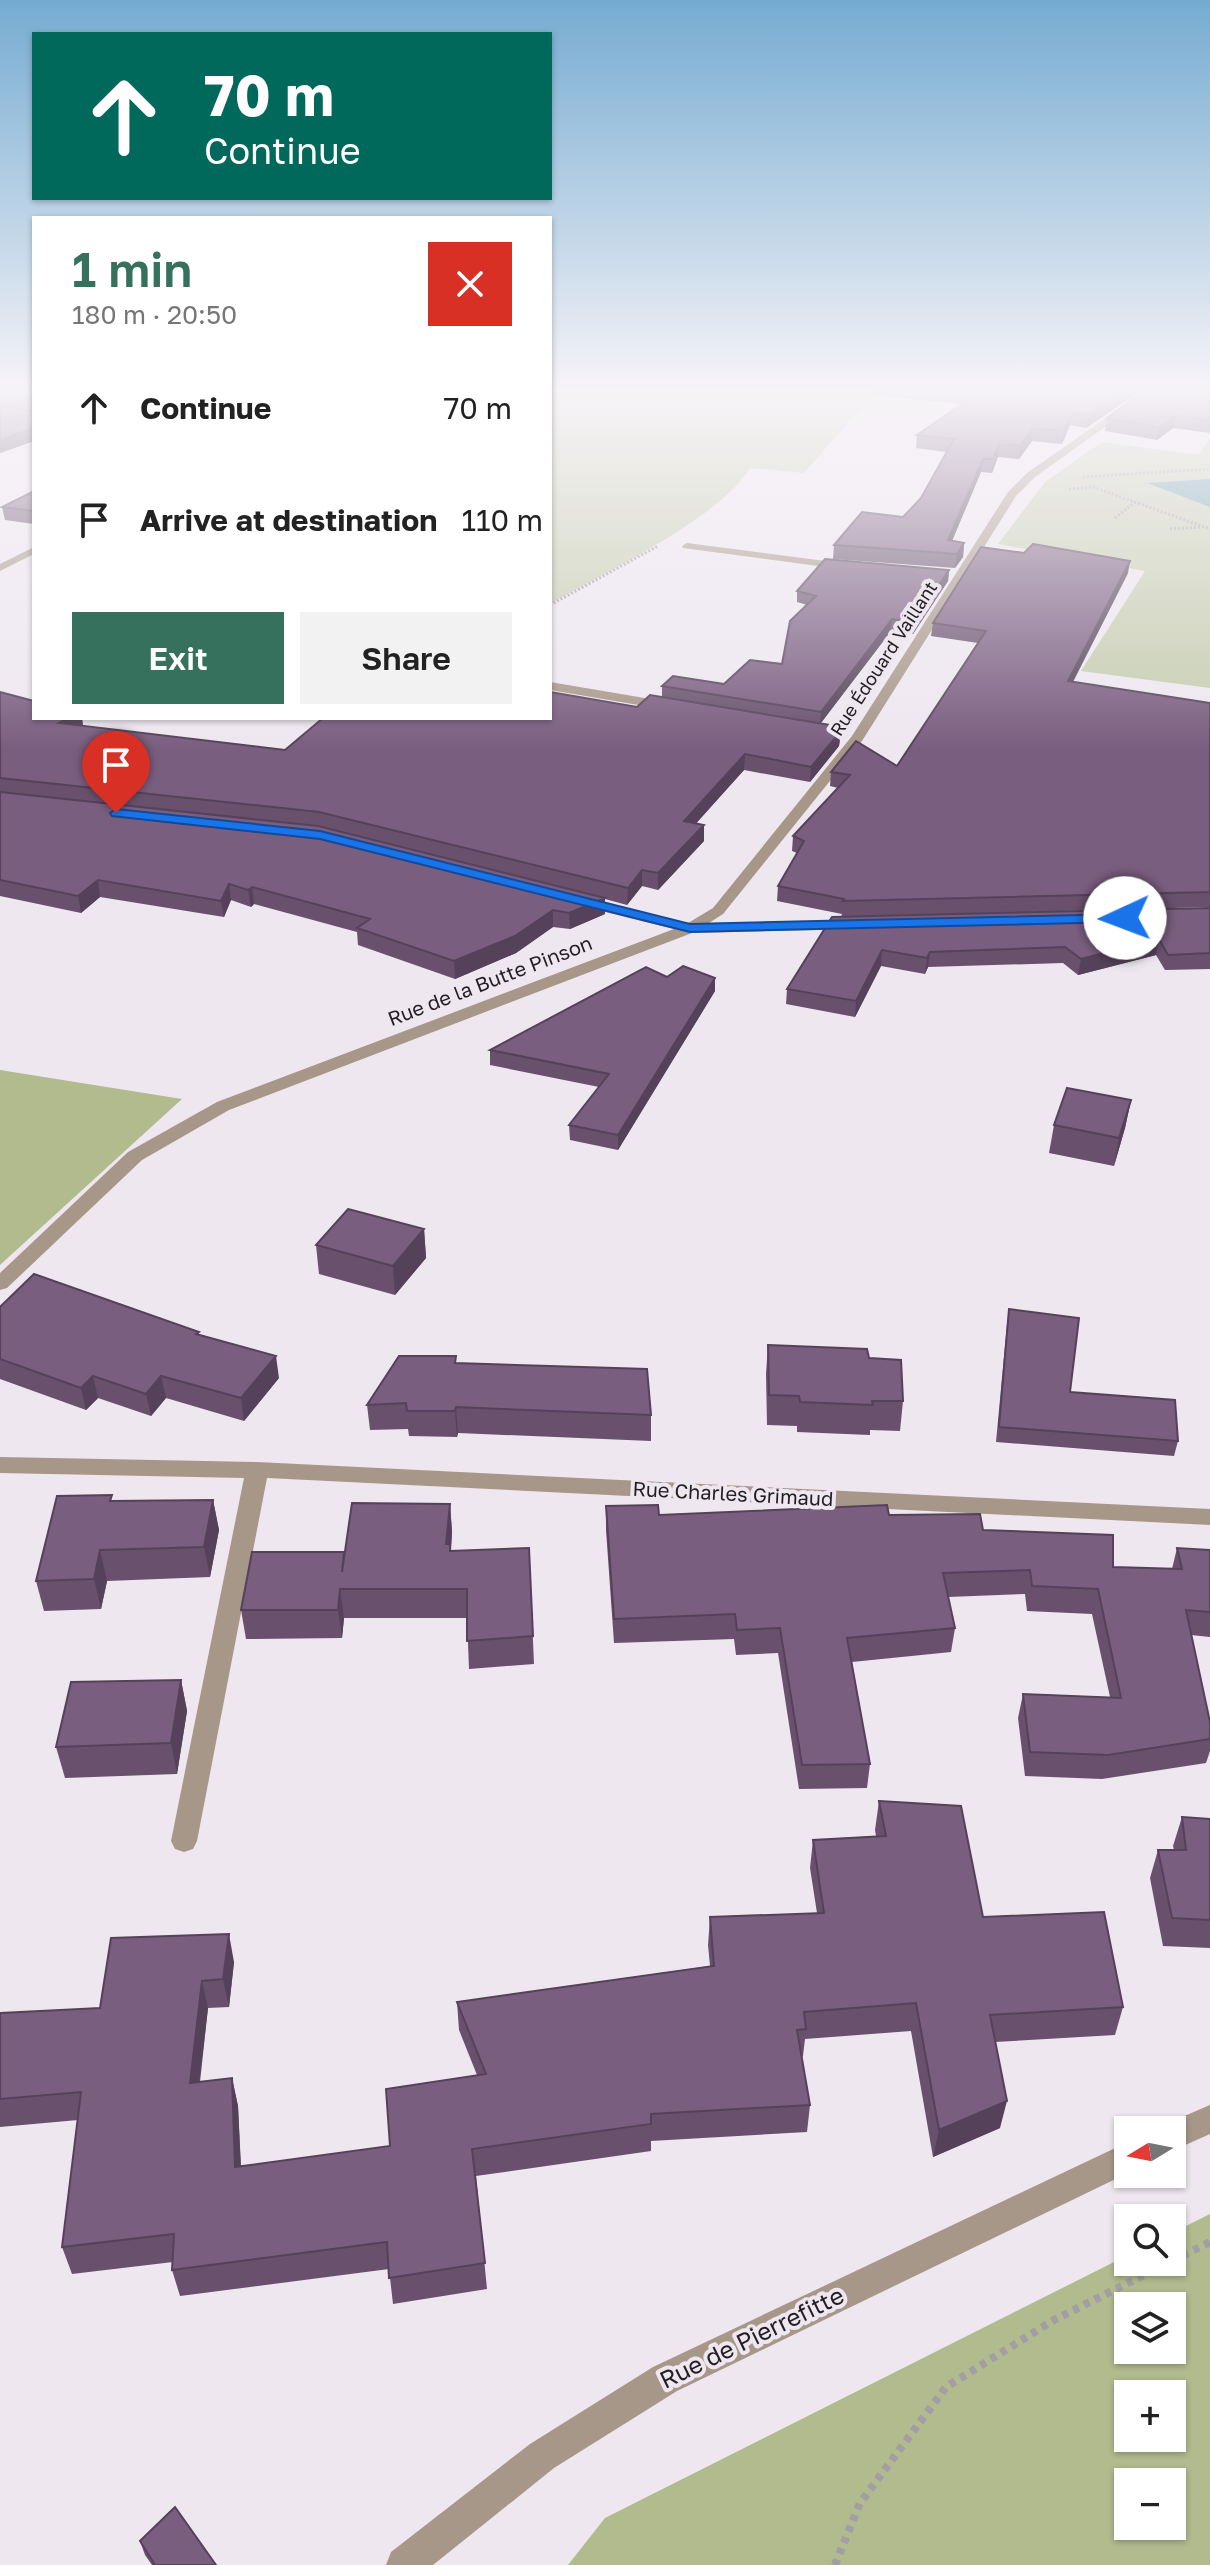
<!DOCTYPE html>
<html lang="en">
<head>
<meta charset="utf-8">
<style>
  body { margin:0; font-family:"Golos Text",sans-serif; background:#f2f2f2; color:#222; height:100vh; display:flex; flex-direction:column; font-size:30px; white-space:nowrap }
  * { box-sizing:border-box; margin:0 }
  p { font-size:26px; color:#767676 }
  .icon { flex:none; width:44px; height:44px; fill:none; stroke:currentColor; stroke-width:2; stroke-linecap:round; stroke-linejoin:round }
  .map { position:relative; flex:1; overflow:hidden }
  .panel { position:absolute; left:32px; top:216px; width:520px; height:504px; display:flex; flex-direction:column; background:#fff; border-radius:0px; box-shadow:0 2px 6px #0004 }
  .panel>* { flex:none }
  .hud { position:absolute; left:32px; top:32px; width:520px; height:168px; border-radius:0px; box-shadow:0 2px 6px #0004; background:#00695c; color:#fff; overflow:hidden }
  .needle { width:52px; rotate:260deg }
  .buttons { position:absolute; left:1114px; top:2116px; display:grid; gap:16px }
  .buttons a { display:grid; place-items:center; width:72px; height:72px; border-radius:0px; background:#fff; box-shadow:0 2px 6px #0004; font-size:40px }
  .pin { position:absolute; display:grid; place-items:center; width:68px; height:68px; color:#fff; margin:-82px -34px; border-radius:50% 50% 50% 0; rotate:-45deg; box-shadow:0 0 8px #0007 }
  .pin .icon { rotate:45deg }
  .me { position:absolute; width:88px; margin:-44px; rotate:268deg; stroke-linejoin:round; filter:drop-shadow(0 0 6px #0008) }
  .turn { display:flex; align-items:center; gap:28px; height:168px; padding:0 40px; font-size:36px }
  .turn .icon { width:104px; height:104px; stroke-width:2.5 }
  .turn b { display:block; font-size:56px; line-height:68px }
  .round { display:grid; place-items:center; flex:none; width:84px; height:84px; border-radius:0px; background:#f2f2f2 }
  .overview { display:flex; align-items:center; justify-content:space-between; height:136px; padding:0 40px }
  h1 { font-size:48px; font-weight:600; line-height:60px; color:#35715c }
  .cta { display:flex; gap:16px; margin-top:auto; padding:16px 40px }
  .cta a { flex:1; height:92px; border-radius:0px; background:#35715c; color:#fff; font-size:32px; font-weight:600; line-height:92px; text-align:center }
  .cta a+a { background:#f2f2f2; color:#222 }
  ul { padding:0; list-style:none }
  li { display:flex; align-items:center; gap:24px; height:112px; padding:0 40px }
  li div { flex:1 }
  li b { display:block; font-size:30px }
  li em { font-style:normal }
  .map>svg:first-child { display:block }
</style>
</head>
<body>
<div class="map">
<svg width="1210" height="2565" viewBox="0 0 1210 2565">
  <rect width="100%" height="100%" fill="#eee7f0"/>
  <!-- green -->
  <path fill="#c5ccae" d="M550,390H877L804,473L750,468C718,520 604,572 550,604Z
    M1210,438V688L1081,671L1145,571L998,544L1045,482L1102,442L1199,455Z"/>
  <!-- forest -->
  <path fill="#b1bb8e" fill-rule="evenodd" d="M0,1070L182,1099L0,1265Z
    M1210,2214V2565H568L605,2518L1128,2255V2262H1172V2233ZM1128,2306H1172V2350H1128ZM1128,2394H1172V2438H1128ZM1128,2482H1172V2526H1128Z"/>
  <!-- water -->
  <path fill="#689daf" d="M1210,479V507L1147,483Z"/>
  <g fill="none" stroke-linecap="round" stroke-linejoin="round">
    <!-- path-far1 -->
    <path stroke="#a39da4" stroke-width="3" stroke-dasharray="2 2" stroke-linecap="butt" d="M1083,477L1210,469
      M1069,489L1093,487L1210,529
      M1115,518L1135,502
      M1170,529L1201,527
      M550,605L658,546"/>
    <!-- path -->
    <path stroke="#a39da4" stroke-width="8" stroke-dasharray="6 6" stroke-linecap="butt" d="M1172,2261L1210,2242
      M835,2565L860,2503L946,2387L1054,2320L1170,2262"/>
    <!-- minor -->
    <path fill="#a79789" fill-rule="evenodd" d="M1146,390H1157L1035,477L1016,496L862,741L723,914L709,923L854,921L862,926L860,929L692,933L229,1110L142,1160L7,1288L0,1290V1273L128,1152L217,1102L674,929L573,904V898L688,923L713,908L852,736L1008,492L1027,473Z
      M687,543L848,564L854,567L848,570L683,548L682,546Z
      M34,547V554L0,571V564Z
      M550,682L668,702L674,706L668,710L550,690Z
      M0,1457L257,1462L1210,1509V1525L267,1478L197,1841L193,1849L184,1852L175,1849L171,1841L244,1478L0,1473Z"/>
    <!-- tertiary -->
    <path fill="#a79789" fill-rule="evenodd" d="M1210,2105V2134L1172,2151V2130H1159L1161,2126Z
      M1128,2142V2173L677,2391L554,2468L433,2565H386L391,2552L530,2444L653,2367Z"/>
  </g>
  <!-- wall -->
  <path fill="#69516e" d="M0,390H34V441L0,453Z
    M874,390H1142L1086,428L1070,425L1062,444L1032,441L1019,459L998,457L992,473L981,472L952,541L964,543L963,557L955,568L833,559L834,545L903,517L921,498L947,452L916,448L917,435L962,404L874,395Z
    M1210,390V433L1173,428L1157,440L1105,431L1107,418Z
    M34,491V524L5,520L2,507Z
    M949,570L948,581L913,634L891,631L821,723L841,731L839,746L810,782L744,770L696,823L704,841L658,890L642,886L627,905L605,899V914L570,929L553,927L516,953L455,979L358,945L357,932L254,904L251,907L231,900L224,917L100,897L81,913L0,896V692L34,718H82L83,726L285,750L637,707L662,697V686L724,684L782,664L807,605L797,602V591Z
    M1128,573L1073,682L1210,703V907L841,917L842,914L777,901L778,886L797,853L792,851L793,836L838,788L830,786L831,772L897,766L978,643L931,636L933,623Z
    M1210,908V969L1165,970L1156,955L1078,975L1063,963L928,967L925,974L881,966L855,1017L786,1004L787,989L832,917Z
    M667,977L715,978V991L618,1150L570,1140L569,1125L599,1087L490,1065V1050Z
    M1131,1100L1125,1128L1114,1166L1049,1153L1054,1125Z
    M424,1229L426,1258L395,1295L319,1274L316,1245Z
    M0,1307L199,1332V1335L279,1378L244,1421L166,1398L151,1416L98,1398L86,1410L0,1379Z
    M1009,1309L1070,1392L1178,1441L1174,1456L996,1442L1007,1324Z
    M768,1345L869,1358L903,1401L900,1431L870,1430V1435L797,1432V1426L767,1425L766,1374Z
    M456,1356V1363L651,1415V1441L458,1433L457,1437L409,1436L408,1429L370,1430L367,1405Z
    M213,1500L219,1530L210,1577L107,1581L101,1609L44,1611L36,1581L113,1501Z
    M450,1504L452,1532L451,1551L529,1548L534,1664L469,1669L467,1618H344L342,1638L246,1639L241,1610L344,1552Z
    M606,1506L659,1515H889L983,1530L1113,1567L1172,1569L1177,1548L1210,1550V1637L1191,1635L1210,1739V1751L1206,1763L1102,1779L1025,1776L1018,1718L1023,1694L1110,1697L1092,1614L1027,1611L1025,1594L948,1597L955,1628L951,1652L852,1662L870,1764L867,1788L799,1789L778,1653L736,1655L734,1639L614,1643L606,1530Z
    M181,1680L187,1711L177,1774L65,1778L56,1747Z
    M879,1801L983,1917L1123,2007L1115,2035L995,2042L1000,2128L933,2157L911,2031L805,2039L803,2056L802,2057L810,2105L807,2132L651,2141V2151L476,2176L487,2289L393,2304L389,2269L180,2296L172,2270L173,2262L72,2274L62,2247L78,2120L0,2127V2013L100,2008L234,1962L229,2007L208,2008L200,2082L232,2078L238,2106L241,2166L390,2146L477,2075L459,2030L457,2002L710,1966L708,1945L710,1917L817,1913L810,1868L813,1840L876,1836L875,1830Z
    M1182,1817L1210,1819V1948L1163,1946L1150,1878L1158,1850H1174L1173,1846Z
    M140,2541L216,2565H152L145,2555Z"/>
  <!-- shaded-wall -->
  <path fill="#55425a" d="M1126,390H1142L1086,428L1088,415Z
    M1072,413L1070,425L1062,444L1064,431Z
    M1175,415L1173,428L1157,440L1159,427Z
    M34,428V441L0,453V440Z
    M1033,428L1032,441L1019,459L1020,446Z
    M999,444L998,457L992,473L993,459Z
    M983,459L981,472L946,555L948,540Z
    M964,543L963,557L955,568L957,554Z
    M1130,561L1128,573L1066,695L1068,681Z
    M949,570L948,581L913,634L914,622Z
    M892,619L891,631L820,724L821,712Z
    M69,718H82L83,727L59,723Z
    M841,731L839,746L810,782L811,767Z
    M745,754L744,770L684,837V821Z
    M704,825V841L658,890V873Z
    M642,870V886L627,905L628,888Z
    M98,880L100,897L81,913L78,896Z
    M229,884L231,900L224,917L221,901Z
    M252,887L254,904L251,907L248,890Z
    M605,898V914L570,929L569,913Z
    M553,910V927L516,953L455,979L454,961Z
    M1159,939L1156,955L1078,975L1081,959Z
    M882,950L881,966L855,1017L856,1001Z
    M930,952L928,967L925,974L927,958Z
    M715,978V991L618,1150V1135Z
    M1131,1100L1125,1128L1114,1166L1119,1138Z
    M424,1229L426,1258L395,1295L393,1266Z
    M276,1356L279,1378L244,1421L241,1398Z
    M93,1376L98,1398L86,1410L81,1388Z
    M161,1376L166,1398L151,1416L146,1394Z
    M456,1407L458,1433L457,1437L455,1411Z
    M213,1500L219,1530L210,1577L204,1547Z
    M450,1504L452,1532L451,1547L452,1573L446,1544Z
    M100,1550L107,1581L101,1609L94,1579Z
    M340,1589L344,1618L342,1638L338,1610Z
    M181,1680L187,1711L177,1774L171,1743Z
    M229,1934L234,1962L229,2007L223,1979Z
    M202,1981L208,2008L196,2110L190,2083Z
    M232,2078L238,2106L242,2194L235,2167Z
    M1007,2101L1000,2128L933,2157L939,2130Z"/>
  <!-- building -->
  <path fill="#7a5e80" stroke="#55425a" stroke-width="2" d="M0,390H34V400L0,396Z
    M947,390H1126L1088,415L1072,413L1064,431L1033,428L1020,446L999,444L993,459H983L948,540L964,543L957,554L834,545L862,512L903,517L921,498L954,439L917,435L978,393Z
    M1146,390H1210V420L1175,415L1159,427L1107,418Z
    M34,401V428L0,440V406L32,411Z
    M34,491V511L2,507Z
    M1033,544L1130,561L1068,681L1210,703V892L843,901L844,899L778,886L804,841L793,836L850,775L831,772L856,741L897,766L986,631L933,623L981,547L1024,553Z
    M825,559L949,570L914,622L892,619L821,712L662,686L673,676L724,684L750,660L782,664L790,621L816,596L797,591Z
    M0,692L34,701V718H69L59,723L285,750L323,718H550V692L637,707L650,695L830,725L841,731L811,767L745,754L684,821L704,825L658,873L642,870L628,888L319,812L0,778Z
    M0,792L318,826L605,898L569,913L553,910L515,936L454,961L357,928L370,919L252,887L248,890L229,884L221,901L98,880L78,896L0,880Z
    M1210,908V953L1168,955L1159,939L1081,959L1065,947L930,952L927,958L882,950L856,1001L787,989L832,917Z
    M683,966L715,978L618,1135L569,1125L609,1074L490,1050L646,967L667,977Z
    M1067,1088L1131,1100L1119,1138L1054,1125Z
    M348,1209L424,1229L393,1266L316,1245Z
    M34,1274L199,1332L196,1334L276,1356L241,1398L161,1376L146,1394L93,1376L81,1388L0,1359V1307Z
    M1009,1309L1079,1318L1070,1392L1175,1400L1178,1441L999,1427Z
    M768,1345L867,1349L869,1358L901,1360L903,1401H872L873,1405L800,1402L799,1396L769,1395Z
    M399,1356H456L455,1363L647,1369L651,1415L456,1407L455,1411H407L406,1403L367,1405Z
    M112,1495L110,1501L213,1500L204,1547L100,1550L94,1579L36,1581L57,1496Z
    M352,1503L450,1504L446,1544H450V1551L529,1548L533,1636L467,1641V1589H340L338,1610H241L252,1552H344L342,1572Z
    M658,1505L659,1515L887,1505L889,1515L980,1514L983,1530L1113,1535V1567L1182,1569L1177,1548L1210,1550V1612L1186,1610L1210,1722V1739L1108,1755L1030,1752L1023,1694L1121,1698L1098,1589L1032,1586L1030,1570L943,1573L955,1628L847,1638L870,1764L802,1765L780,1628L737,1630L735,1614L614,1619L606,1506Z
    M181,1680L171,1743L56,1747L71,1682Z
    M879,1801L961,1806L983,1917L1104,1912L1123,2007L990,2015L1007,2101L939,2130L916,2003L804,2012L806,2029L797,2030L810,2105L651,2114V2124L472,2149L485,2263L389,2278L387,2242L172,2270L174,2234L62,2247L81,2092L0,2099V2013L100,2008L111,1938L229,1934L223,1979L202,1981L190,2083L232,2078L235,2167L390,2146L386,2089L486,2074L457,2002L714,1966L710,1917L824,1913L813,1840L886,1836Z
    M1182,1817L1210,1819V1920L1172,1918L1158,1850H1186Z
    M175,2507L216,2565H155L140,2541Z"/>
  <!-- sky -->
  <linearGradient id="sky" x2="0" y2="1"><stop stop-color="#75abd1"/><stop offset="0.52" stop-color="#f7f4f8"/><stop offset="1" stop-color="#f7f4f8" stop-opacity="0"/></linearGradient>
  <rect width="1210" height="749" fill="url(#sky)"/>
  <!-- route -->
  <path fill="#1a73e8" stroke="#114b97" stroke-width="2" d="M116,809L320,831L690,924L1125,914L1132,918L1125,922L690,932L320,839L112,816L110,813Z"/>
  <g text-anchor="middle" stroke-width="8" stroke-linejoin="round" paint-order="stroke">
    <!-- far-street labels -->
    <g font-size="18" fill="#221f22" stroke="#eee7f0">
      <text transform="translate(884 659) rotate(-57)" y="6">Rue Édouard Vaillant</text>
    </g>
    <!-- street labels -->
    <g font-size="20" fill="#221f22" stroke="#eee7f0">
      <text transform="translate(490 981) rotate(-21)" y="7">Rue de la Butte Pinson</text>
      <text transform="translate(733 1494) rotate(3)" y="7">Rue Charles Grimaud</text>
    </g>
    <!-- near-street labels -->
    <g font-size="24" fill="#221f22" stroke="#eee7f0">
      <text transform="translate(752 2338) rotate(-26)" y="8">Rue de Pierrefitte</text>
    </g>
  </g>
</svg>
<div class="buttons">
<a><svg class="needle" viewBox="-14 -14 28 28"><path d="M0-13l5 13h-10z" fill="#e53935"/><path d="M0 13l5-13h-10z" fill="#767676"/></svg></a>
<a><svg class="icon" aria-label="search" viewBox="0 0 24 24"><circle cx="10" cy="10" r="6"/><path d="M15 15l6 6"/></svg></a>
<a><svg class="icon" aria-label="layers" viewBox="0 0 24 24"><path d="M12 4l9 5-9 5-9-5zM3 14l9 5 9-5"/></svg></a>
<a>+</a>
<a>−</a>
</div>
<div class="pin" style="left:116px;top:813px;background:#d93025"><svg class="icon" aria-label="arrive" viewBox="0 0 24 24"><path d="M6 21V4h12l-3 4 3 4H6"/></svg></div>
<svg class="me" style="left:1125px;top:918px" viewBox="-20 -20 40 40"><circle r="19" fill="#fff"/><path d="M0-13L10 11 0 6-10 11z" fill="#1a73e8"/></svg>
<div class="hud">
<div class="turn"><svg class="icon" aria-label="ahead" viewBox="0 0 24 24"><path d="M12 20V5M6 11l6-6 6 6"/></svg><div><b>70 m</b>Continue</div></div>
</div>
<section class="panel">
<div class="overview"><div><h1>1 min</h1><p>180 m · 20:50</p></div><a class="round" style="background:#d93025;color:#fff"><svg class="icon" aria-label="close" viewBox="0 0 24 24"><path d="M6 6l12 12M18 6L6 18"/></svg></a></div>
<ul>
<li><svg class="icon" aria-label="ahead" viewBox="0 0 24 24"><path d="M12 20V5M6 11l6-6 6 6"/></svg><div><b>Continue</b></div><em>70 m</em></li>
<li><svg class="icon" aria-label="arrive" viewBox="0 0 24 24"><path d="M6 21V4h12l-3 4 3 4H6"/></svg><div><b>Arrive at destination</b></div><em>110 m</em></li>
</ul>
<div class="cta"><a>Exit</a><a>Share</a></div>
</section>
</div>
</body>
</html>
